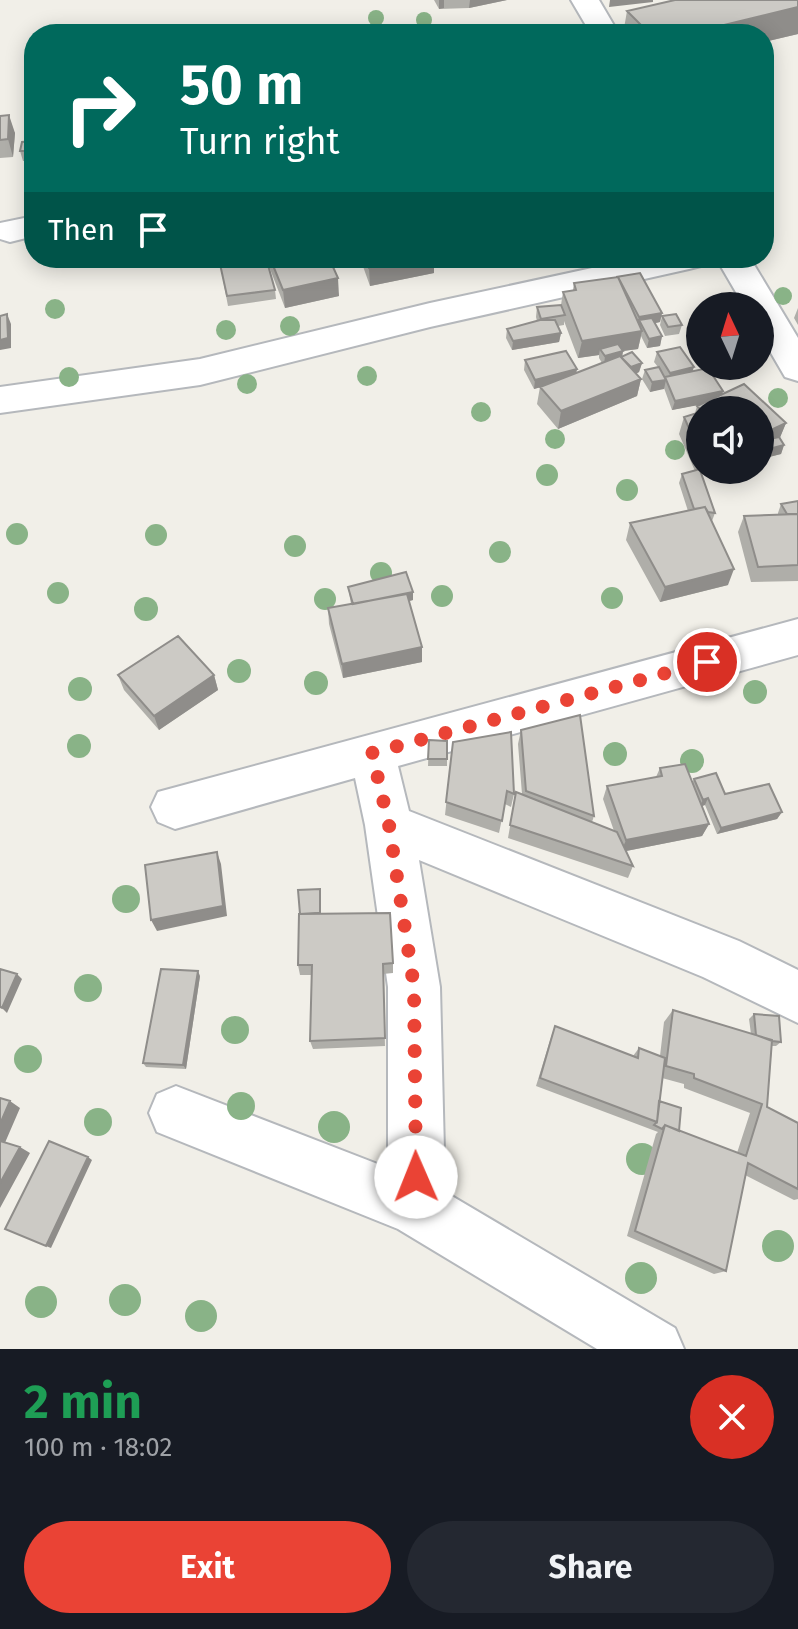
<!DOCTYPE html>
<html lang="en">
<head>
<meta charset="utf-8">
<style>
  body { margin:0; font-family:"Fira Sans",sans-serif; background:#242831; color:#f1f3f6; height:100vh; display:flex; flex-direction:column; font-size:30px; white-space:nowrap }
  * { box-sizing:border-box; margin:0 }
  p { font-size:26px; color:#9ea1a6 }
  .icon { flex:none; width:44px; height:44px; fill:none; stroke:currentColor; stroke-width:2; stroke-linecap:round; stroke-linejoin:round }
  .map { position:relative; height:1349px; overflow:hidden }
  .sheet { display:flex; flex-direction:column; background:#171b24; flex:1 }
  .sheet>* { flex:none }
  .top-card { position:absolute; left:24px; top:24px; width:750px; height:244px; border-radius:32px; box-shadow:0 4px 20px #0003; background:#00695c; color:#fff; overflow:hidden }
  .needle { width:52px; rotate:356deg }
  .buttons { position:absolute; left:686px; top:292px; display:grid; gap:16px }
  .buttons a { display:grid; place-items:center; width:88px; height:88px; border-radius:50%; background:#171b24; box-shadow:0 4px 20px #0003; font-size:40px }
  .pin { position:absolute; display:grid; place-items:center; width:68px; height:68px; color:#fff; margin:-34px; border:4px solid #fff; border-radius:50%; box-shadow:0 2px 8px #0007 }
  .me { position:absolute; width:88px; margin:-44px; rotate:359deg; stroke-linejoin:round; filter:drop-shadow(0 0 6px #0008) }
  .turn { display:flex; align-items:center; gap:28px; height:168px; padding:0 24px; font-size:36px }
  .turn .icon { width:104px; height:104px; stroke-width:2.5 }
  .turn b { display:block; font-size:56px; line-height:68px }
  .then { display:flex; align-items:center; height:76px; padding:0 24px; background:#0003; gap:16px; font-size:30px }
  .round { display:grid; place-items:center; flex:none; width:84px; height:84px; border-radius:42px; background:#242831 }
  .summary { display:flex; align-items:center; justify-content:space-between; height:136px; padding:0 24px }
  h1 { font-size:48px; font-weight:700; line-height:60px; color:#1e9e55 }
  .action { display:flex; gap:16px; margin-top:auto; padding:16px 24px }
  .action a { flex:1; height:92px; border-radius:48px; background:#ea4335; color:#fff; font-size:32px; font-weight:700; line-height:92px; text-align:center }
  .action a+a { background:#242831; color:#f1f3f6 }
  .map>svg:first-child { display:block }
</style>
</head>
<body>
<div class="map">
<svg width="798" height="1349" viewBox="0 0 798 1349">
  <rect width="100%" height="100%" fill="#f1efe8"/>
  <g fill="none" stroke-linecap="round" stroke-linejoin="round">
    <defs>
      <path id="minor" d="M571,0H599L619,34H591Z
        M34,216V236L10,242L0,239V223Z
        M638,258H706L701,266L689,269L430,327L200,385L0,413V387L200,359L430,303Z
        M716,258H750L798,338V381L785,377L760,334V306H744Z
        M798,619V655L398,766L409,811L739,941L798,970V1023L703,977L419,860L440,987L445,1192L675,1328L684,1349H597L398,1229L157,1132L149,1113L157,1094L176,1086L388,1168V987L365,825L355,778L175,829L158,822L151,807L158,792Z"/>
    </defs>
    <!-- minor casing -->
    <use href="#minor" stroke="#b5b8bc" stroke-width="4"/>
    <!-- minor -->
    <use href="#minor" fill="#fff" fill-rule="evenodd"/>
  </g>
  <!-- trees -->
  <g fill="#89b387">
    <circle cx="376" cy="18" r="8"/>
    <circle cx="424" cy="20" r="8"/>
    <circle cx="783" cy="296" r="9"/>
    <circle cx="55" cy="309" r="10"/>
    <circle cx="290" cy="326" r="10"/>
    <circle cx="226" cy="330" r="10"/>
    <circle cx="367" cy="376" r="10"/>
    <circle cx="69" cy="377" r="10"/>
    <circle cx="247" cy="384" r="10"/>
    <circle cx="778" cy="398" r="10"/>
    <circle cx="481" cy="412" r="10"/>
    <circle cx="555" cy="439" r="10"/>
    <circle cx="675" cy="450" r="10"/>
    <circle cx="547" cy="475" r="11"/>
    <circle cx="627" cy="490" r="11"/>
    <circle cx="17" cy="534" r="11"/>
    <circle cx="156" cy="535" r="11"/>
    <circle cx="295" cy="546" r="11"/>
    <circle cx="500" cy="552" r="11"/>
    <circle cx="381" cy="573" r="11"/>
    <circle cx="58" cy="593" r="11"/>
    <circle cx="442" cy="596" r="11"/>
    <circle cx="612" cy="598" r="11"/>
    <circle cx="325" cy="599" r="11"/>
    <circle cx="146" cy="609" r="12"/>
    <circle cx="239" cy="671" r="12"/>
    <circle cx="316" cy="683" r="12"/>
    <circle cx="80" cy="689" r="12"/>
    <circle cx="755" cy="692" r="12"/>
    <circle cx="79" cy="746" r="12"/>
    <circle cx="615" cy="754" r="12"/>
    <circle cx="692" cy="761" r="12"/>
    <circle cx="126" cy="899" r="14"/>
    <circle cx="88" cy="988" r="14"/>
    <circle cx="235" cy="1030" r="14"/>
    <circle cx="28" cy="1059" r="14"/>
    <circle cx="241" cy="1106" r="14"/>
    <circle cx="98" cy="1122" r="14"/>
    <circle cx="334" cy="1127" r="16"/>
    <circle cx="642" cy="1159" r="16"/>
    <circle cx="778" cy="1246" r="16"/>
    <circle cx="641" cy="1278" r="16"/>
    <circle cx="125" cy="1300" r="16"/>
    <circle cx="41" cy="1302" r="16"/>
    <circle cx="201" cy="1316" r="16"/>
  </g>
  <!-- wall -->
  <path fill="#afaea9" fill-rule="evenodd" d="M434,0H507L469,8L439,9Z
    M798,0V34L764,42V34H623L627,11Z
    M0,116L15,133L13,157L0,158Z
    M34,141V161H23L20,151Z
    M262,258H329L339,296L285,308L267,261L275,290L276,299L228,306L220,264Z
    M360,258H434V273L370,286Z
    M574,283L662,313L660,322L655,323L662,336L660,346L647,348L641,336L638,349L623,351L622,356L642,363L639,372L636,374L641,379L637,396L558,429L537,404L540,387L534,389L524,370L525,360L577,369L576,373L602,363L599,358V355L578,358L564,321V325L558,326L561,333L559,342L512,350L506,338L507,329L537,321L536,317L537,307L561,305L563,292L573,290Z
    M798,308V325L794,318Z
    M662,316L682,325L679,334L665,336L660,325Z
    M657,352L693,371L723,391L722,395L786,423L780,437L784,445L781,454L765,458L761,449L700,410V470H709L701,472L715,513L712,521L728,585L660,602L626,540L630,523L688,511L679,483L682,474L695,471L679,434L684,417L695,413L697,406L701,404L672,410L664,388L650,392L642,379L645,370L658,367L654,362Z
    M798,501V581L751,582L738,532L744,516L778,514V513L781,504Z
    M348,587L413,592V600L409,601L422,647V662L343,678L329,624L328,608L351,604Z
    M118,675H214L218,690L159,730L124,690Z
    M521,730L594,816L592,822L614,831L603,799L607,786L656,777L660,768L692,783L694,779L725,794L782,812L777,819L717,834L705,805L702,806L709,824L702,836L626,851L633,866L628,878L508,838L516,792L522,794L518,744Z
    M429,740L447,759V766H428Z
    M453,742L514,794L511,807L505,804L499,833L445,815Z
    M321,895V913L393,963V973L383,974L385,1046L313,1049L310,1041L312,975H300L298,965Z
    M200,976L186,1069L146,1067L143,1063Z
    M673,1010L751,1034L749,1019L754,1014L781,1042L776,1046H772L767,1107L798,1123V1199L794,1200L745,1175L726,1271L714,1274L627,1236L656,1134L658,1132L536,1086L552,1034L555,1026L633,1056L639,1048L660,1056L664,1022ZM662,1078L684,1084V1088L750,1113L737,1153L679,1131L659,1101Z"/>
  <!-- shaded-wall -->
  <path fill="#8f8d8a" d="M439,0H444V8L439,9Z
    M470,0H507L469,8Z
    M610,0H653V2L609,7Z
    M798,7V34L764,42V34H687Z
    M9,115L15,133L13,157L8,139Z
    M420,258H434V273L370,286L369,268Z
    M338,278L339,296L285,308L283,290Z
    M662,313L660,322L642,326L639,320L638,327H636L639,317Z
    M7,314L11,324V348L0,350V340Z
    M642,331L638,349L623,351L622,358L604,365L605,356L600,349L599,355L578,358L582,341Z
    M561,333L559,342L512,350L513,341Z
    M662,336L660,346L647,348L649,339Z
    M642,363L639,372L629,377L631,367Z
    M694,367L691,376L668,382L670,373Z
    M577,369L575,378L534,389L535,380Z
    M641,379L637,396L558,429L561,411Z
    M666,380L664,389L650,392L652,382Z
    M723,391L720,401L672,410L675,401Z
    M786,423L779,440H765L760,449V435Z
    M784,445L781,454L765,458L769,449Z
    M734,569L728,585L660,602L665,587Z
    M413,592V600L354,615L353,607Z
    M422,647V662L343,678L342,664Z
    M214,675L218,690L159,730L154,716Z
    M708,798L705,805L699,807L703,800Z
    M782,812L777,819L717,834L721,828Z
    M709,824L702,836L621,852L626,840Z
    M217,852L221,864L227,916L157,931L151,920Z
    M198,971L200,976L186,1069L183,1065Z
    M17,974L22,979L7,1013L2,1008Z
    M10,1101L20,1108L4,1145L0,1143V1124Z
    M20,1147L30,1153L0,1208V1183Z
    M88,1157L92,1160L51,1248L46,1246Z"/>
  <!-- building -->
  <path fill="#cccac5" stroke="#8f8d8a" stroke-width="2" d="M675,0H798V7L687,34H650L627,11Z
    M9,115L8,139L0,140V116Z
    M34,141L33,151H20L22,142Z
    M266,258L275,290L227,296L220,264Z
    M270,258H329L338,278L283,290Z
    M366,258H420L369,268Z
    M640,273L662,313L639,317L618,277H616Z
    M618,277L642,331L582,341L563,292L576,290L574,283Z
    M561,305L565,315L541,319L537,307Z
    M7,314L8,338L0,340V316Z
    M676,314L682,325L668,327L662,316Z
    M652,318L662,336L649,339L639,320Z
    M540,320H555L561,333L513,341L507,329Z
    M618,344L623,351L605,356L600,349Z
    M680,347L694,367L670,373L657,352Z
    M566,351L577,369L535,380L525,360Z
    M632,352L642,363L631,367L621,357Z
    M620,356L641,379L561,411L540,387Z
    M659,367L666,380L652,382L645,370Z
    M708,368L723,391L675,401L665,377Z
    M744,384L786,423L760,435V410H701L697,406Z
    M700,412V453L684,417Z
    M779,437L784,445L769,449L765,440Z
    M700,469V470L715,513L708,512L705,507L694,509L682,474Z
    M798,501V514H787L781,504Z
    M705,507L734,569L665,587L630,523Z
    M798,514V565L758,567L744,516Z
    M406,572L413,592L353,604L348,587Z
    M407,594L422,647L342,664L328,608Z
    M178,636L214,675L154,716L118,675Z
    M580,715L594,816L526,791L521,730Z
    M511,732L514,794L507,791L502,821L446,802L453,742Z
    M429,740L447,741V759H428Z
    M685,764L709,824L626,840L607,786L662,776L660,768Z
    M716,773L725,794L769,784L782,812L721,828L708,798L703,800L694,779Z
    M516,792L617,832L633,866L510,825Z
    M217,852L223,906L151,920L145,865Z
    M320,889V913L300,914L298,890Z
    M390,913L393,963L383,964L385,1038L310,1041L312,965H298L299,914Z
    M0,969L17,974L2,1008L0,1007Z
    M161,969L198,971L183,1065L143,1063Z
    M673,1010L772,1040L767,1107L798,1123V1189L748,1163L726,1271L635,1231L665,1125L746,1156L762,1104L694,1078V1074L666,1066Z
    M754,1014L779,1016L781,1042L772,1041L756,1035Z
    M555,1026L638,1058L639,1048L665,1058L657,1122L540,1078Z
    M0,1098L10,1101L0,1124Z
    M659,1101L681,1108L679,1131L665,1125L662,1129L654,1125L657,1122Z
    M0,1141L20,1147L0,1183Z
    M49,1141L88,1157L46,1246L5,1229Z"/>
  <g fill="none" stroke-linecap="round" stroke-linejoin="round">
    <!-- route -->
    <path stroke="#ea4335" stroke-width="14" stroke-dasharray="0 25.2" d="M416,1177L414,987L389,825L372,753L707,662"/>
  </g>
</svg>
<div class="buttons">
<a><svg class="needle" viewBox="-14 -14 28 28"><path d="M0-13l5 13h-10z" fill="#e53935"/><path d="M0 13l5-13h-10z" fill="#9ea1a6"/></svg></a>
<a><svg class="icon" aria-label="sound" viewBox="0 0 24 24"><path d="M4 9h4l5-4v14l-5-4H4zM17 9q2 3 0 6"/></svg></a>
</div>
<div class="pin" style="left:707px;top:662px;background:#d93025"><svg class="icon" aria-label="arrive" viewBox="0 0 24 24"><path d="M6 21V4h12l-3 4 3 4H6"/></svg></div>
<svg class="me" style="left:416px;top:1177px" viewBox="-20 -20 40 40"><circle r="19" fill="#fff"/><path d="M0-13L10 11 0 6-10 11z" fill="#ea4335"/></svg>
<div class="top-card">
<div class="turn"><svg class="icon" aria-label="right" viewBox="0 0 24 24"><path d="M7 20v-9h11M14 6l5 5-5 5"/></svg><div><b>50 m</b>Turn right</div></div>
<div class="then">Then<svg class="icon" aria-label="arrive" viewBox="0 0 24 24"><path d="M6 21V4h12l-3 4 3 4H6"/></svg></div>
</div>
</div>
<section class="sheet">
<div class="summary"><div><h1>2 min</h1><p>100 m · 18:02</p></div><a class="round" style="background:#d93025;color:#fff"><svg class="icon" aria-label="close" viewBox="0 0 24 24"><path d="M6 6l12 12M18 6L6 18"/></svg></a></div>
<div class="action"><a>Exit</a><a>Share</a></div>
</section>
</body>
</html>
